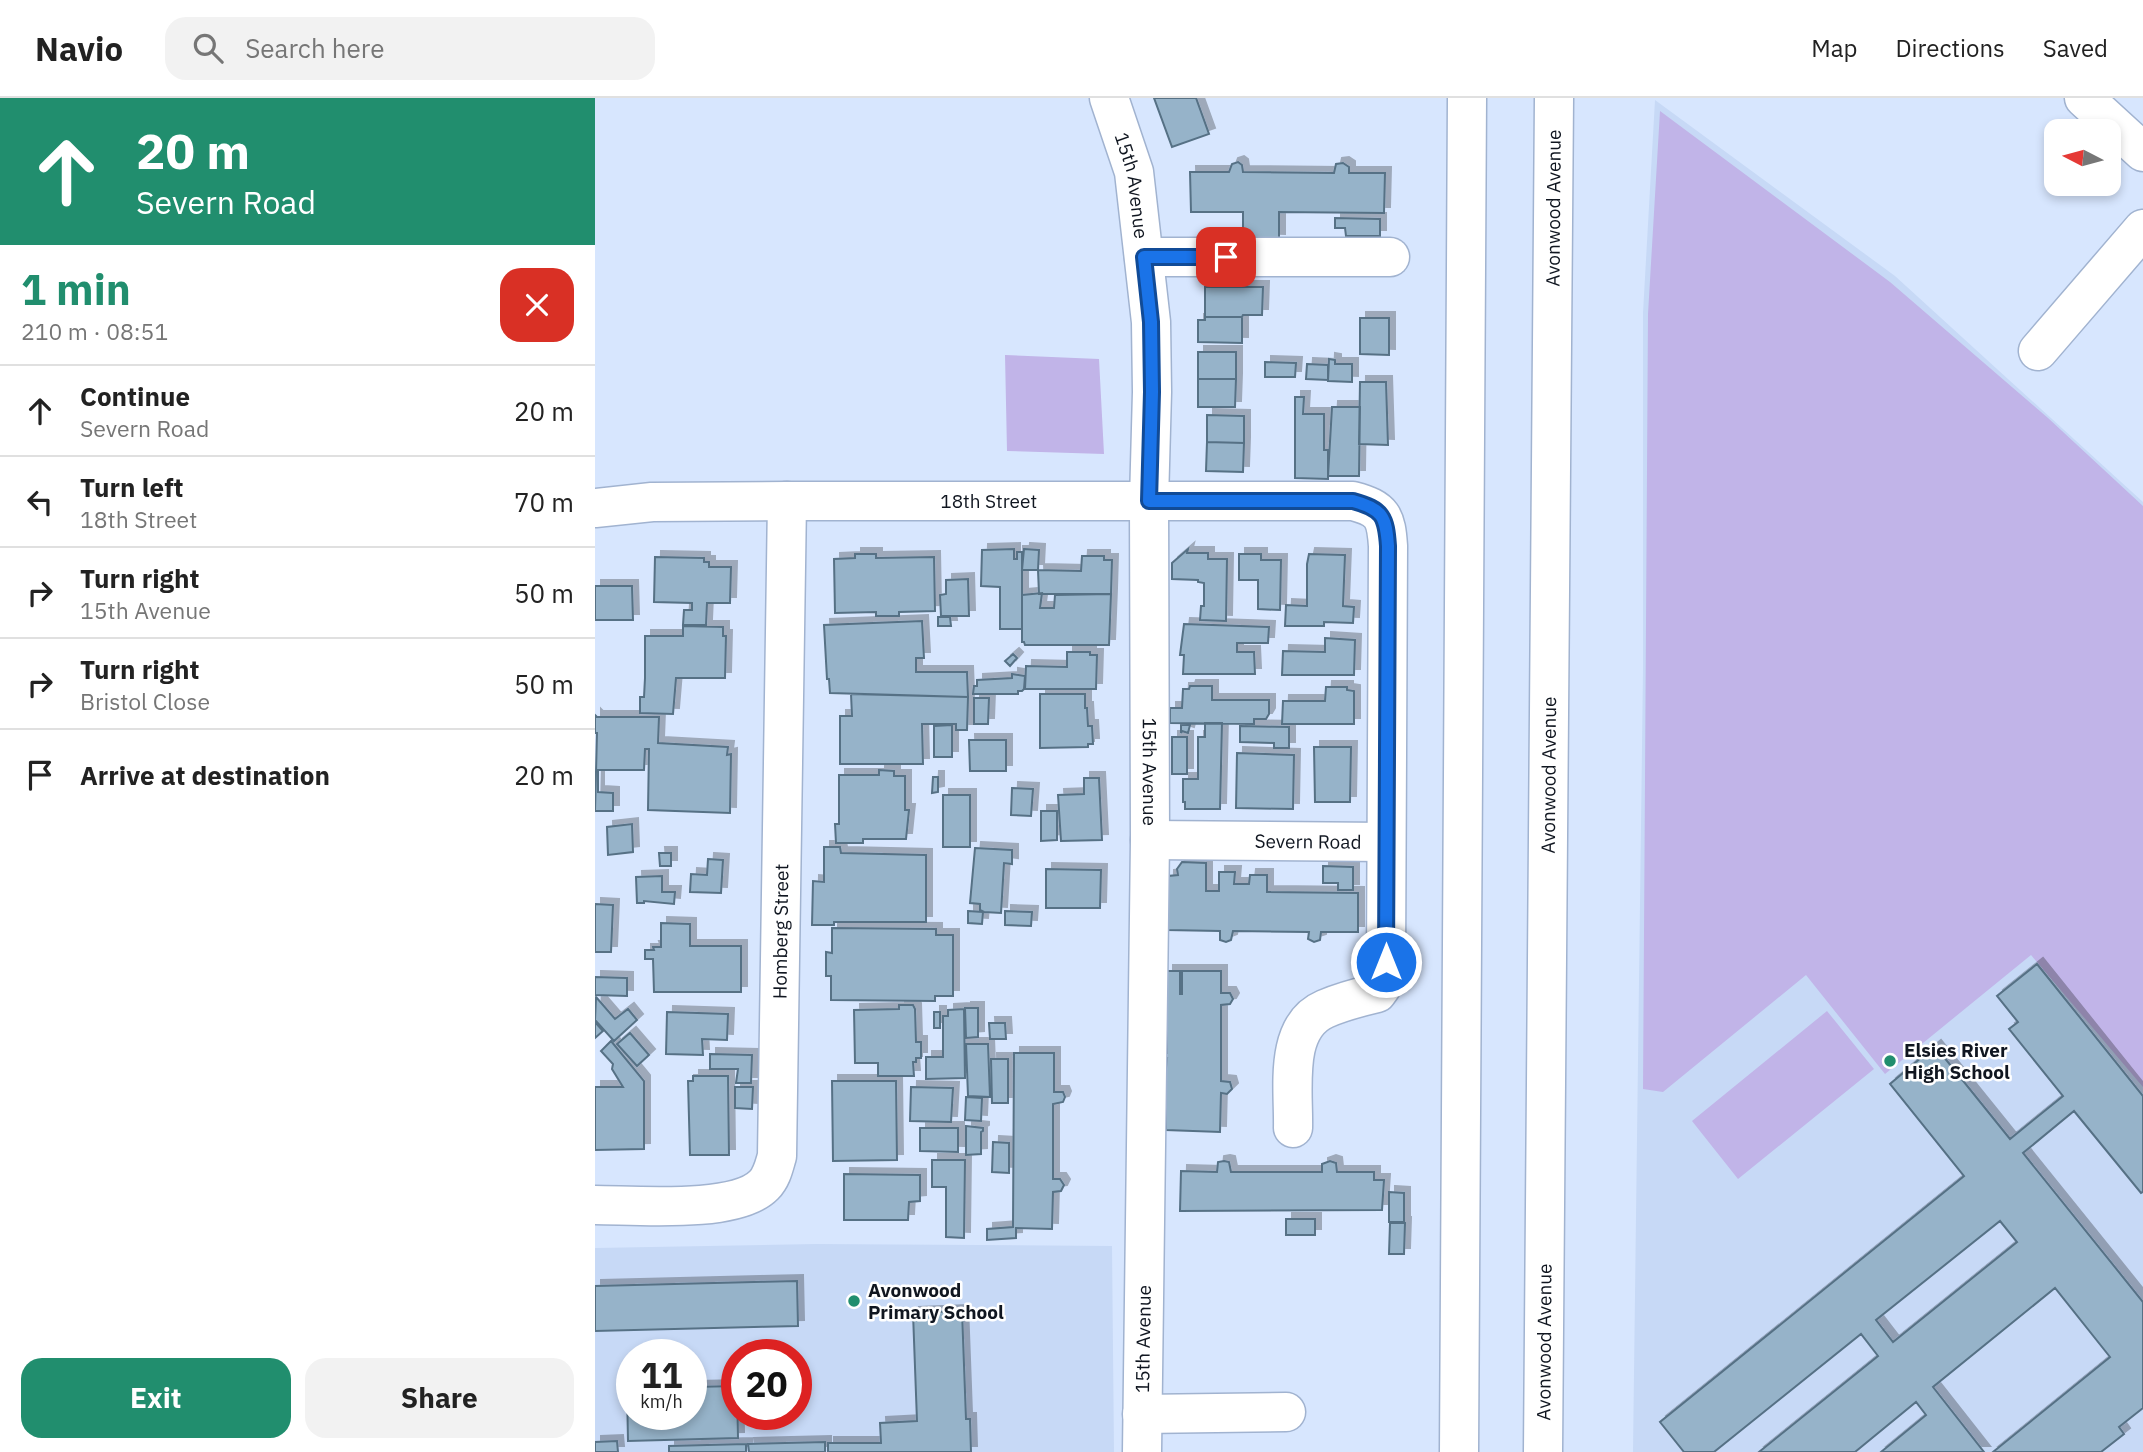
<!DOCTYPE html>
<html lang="en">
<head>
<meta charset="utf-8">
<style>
  body { margin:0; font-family:"IBM Plex Sans",sans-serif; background:#f2f2f2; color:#222; height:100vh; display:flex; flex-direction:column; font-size:26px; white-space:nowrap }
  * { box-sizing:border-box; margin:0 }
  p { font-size:23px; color:#767676 }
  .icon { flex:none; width:38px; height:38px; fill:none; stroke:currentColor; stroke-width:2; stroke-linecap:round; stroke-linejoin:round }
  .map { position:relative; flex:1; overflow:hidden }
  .panel { display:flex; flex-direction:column; background:#fff; width:595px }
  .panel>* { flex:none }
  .top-card { background:#218e6e; color:#fff; overflow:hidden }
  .needle { width:46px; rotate:276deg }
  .buttons { position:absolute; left:1449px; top:21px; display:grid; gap:14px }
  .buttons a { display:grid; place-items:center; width:77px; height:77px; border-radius:14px; background:#fff; box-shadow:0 4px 10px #0003; font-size:35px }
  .speed { position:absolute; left:21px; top:1241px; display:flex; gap:14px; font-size:35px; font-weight:700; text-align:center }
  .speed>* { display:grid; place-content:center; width:91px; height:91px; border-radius:50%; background:#fff; box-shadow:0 4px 10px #0003; line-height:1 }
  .speed small { font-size:18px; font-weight:400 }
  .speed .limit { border:10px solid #d22; background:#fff; color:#111 }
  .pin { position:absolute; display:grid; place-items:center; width:60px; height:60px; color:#fff; margin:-30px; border-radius:14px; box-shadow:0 4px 10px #0006 }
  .me { position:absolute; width:77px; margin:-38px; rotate:0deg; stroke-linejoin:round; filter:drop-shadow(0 0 5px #0008) }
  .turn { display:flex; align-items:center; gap:24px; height:147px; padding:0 21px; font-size:32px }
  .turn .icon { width:91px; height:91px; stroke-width:2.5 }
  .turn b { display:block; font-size:49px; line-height:60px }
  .round { display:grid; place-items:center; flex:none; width:74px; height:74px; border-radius:21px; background:#f2f2f2 }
  .headline { display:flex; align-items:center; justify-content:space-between; height:119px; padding:0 21px }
  h1 { font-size:42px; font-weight:800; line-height:52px; color:#218e6e }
  .action { display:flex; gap:14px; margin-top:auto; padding:14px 21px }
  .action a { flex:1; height:80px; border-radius:21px; background:#218e6e; color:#fff; font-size:28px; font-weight:800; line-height:80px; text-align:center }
  .action a+a { background:#f2f2f2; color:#222 }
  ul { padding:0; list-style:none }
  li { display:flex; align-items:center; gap:21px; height:91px; padding:0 21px; border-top:2px solid #e0e0e0 }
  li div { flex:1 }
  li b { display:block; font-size:26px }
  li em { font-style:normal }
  header { display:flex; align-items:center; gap:42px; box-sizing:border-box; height:98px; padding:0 35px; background:#fff; border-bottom:2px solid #e0e0e0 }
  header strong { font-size:33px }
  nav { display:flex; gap:38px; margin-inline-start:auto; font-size:24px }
  .search { width:490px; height:63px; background:#f2f2f2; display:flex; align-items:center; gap:18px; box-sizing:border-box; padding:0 24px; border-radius:21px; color:#767676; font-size:26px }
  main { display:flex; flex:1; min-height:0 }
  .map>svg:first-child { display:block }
</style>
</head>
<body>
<header>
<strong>Navio</strong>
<div class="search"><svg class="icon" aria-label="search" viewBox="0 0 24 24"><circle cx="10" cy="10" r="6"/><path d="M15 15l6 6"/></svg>Search here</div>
<nav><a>Map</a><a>Directions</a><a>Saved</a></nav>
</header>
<main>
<section class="panel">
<div class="top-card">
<div class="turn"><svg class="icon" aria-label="ahead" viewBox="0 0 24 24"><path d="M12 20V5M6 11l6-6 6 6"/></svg><div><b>20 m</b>Severn Road</div></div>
</div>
<div class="headline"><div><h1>1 min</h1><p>210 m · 08:51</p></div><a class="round" style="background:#d93025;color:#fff"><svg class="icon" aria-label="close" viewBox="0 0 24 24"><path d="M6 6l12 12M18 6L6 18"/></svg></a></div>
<ul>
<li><svg class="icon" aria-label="ahead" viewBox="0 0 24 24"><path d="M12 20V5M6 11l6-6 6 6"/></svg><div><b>Continue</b><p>Severn Road</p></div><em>20 m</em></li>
<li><svg class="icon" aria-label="left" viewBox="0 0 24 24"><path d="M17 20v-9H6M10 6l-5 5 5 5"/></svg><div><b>Turn left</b><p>18th Street</p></div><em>70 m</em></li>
<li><svg class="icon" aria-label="right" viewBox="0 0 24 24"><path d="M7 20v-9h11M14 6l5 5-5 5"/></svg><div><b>Turn right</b><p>15th Avenue</p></div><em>50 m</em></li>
<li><svg class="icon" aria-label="right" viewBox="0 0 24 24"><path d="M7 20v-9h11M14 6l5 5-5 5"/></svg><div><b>Turn right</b><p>Bristol Close</p></div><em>50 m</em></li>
<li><svg class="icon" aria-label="arrive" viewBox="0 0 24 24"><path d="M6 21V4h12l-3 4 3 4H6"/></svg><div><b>Arrive at destination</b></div><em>20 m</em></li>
</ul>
<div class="action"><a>Exit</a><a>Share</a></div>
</section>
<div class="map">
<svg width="1548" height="1354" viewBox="0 0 1548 1354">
  <defs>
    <filter id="shadow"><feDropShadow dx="6" dy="-6" stdDeviation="0" flood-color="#0004"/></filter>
  </defs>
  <rect width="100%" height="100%" fill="#d7e6fe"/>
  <!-- built -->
  <path fill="#c7d9f6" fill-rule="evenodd" d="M1060,2L1300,178L1548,404V1354H1038L1048,571V215Z
    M221,1146L517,1148L519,1354H0V1150ZM37,1256H96V1316H37ZM142,1256H201V1316H142Z"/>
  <!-- green -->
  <path fill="#c1b4e8" d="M1065,13L1295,184L1453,320L1548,408V989L1436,857L1290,976L1211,877L1068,994L1048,991L1053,216Z
    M410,257L504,261L509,356L412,353Z
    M1232,913L1279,971L1143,1081L1097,1023Z"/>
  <!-- building -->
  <path fill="#96b3c9" stroke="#567185" stroke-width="2" fill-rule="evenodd" filter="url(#shadow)" d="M559,0H601L614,36L577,49Z
    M643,64L647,67L648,74L739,75L741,66L748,65L754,69V75H790L789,115L684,114V142L648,141V114H596L595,74H634L637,66Z
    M740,120L785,121V138H751L750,130H740Z
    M610,189H668L667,217H648L647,219H610Z
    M610,219H647V245L603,244V222H610Z
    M765,220H794V257L765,256Z
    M603,254H641V281H603Z
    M734,261L740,262V266H757V284L733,283Z
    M670,264L701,265L700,279H670Z
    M712,266L733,267V282L711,281Z
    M603,281H641L640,309H603Z
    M765,284H791L793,347L764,346Z
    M700,299H709L708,316H729V352H733V381L700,380Z
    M737,309H765L764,378H733Z
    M612,317L649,318V345L612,344Z
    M612,344L649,345L648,374L611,373Z
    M419,451V461H422V454H427V531H405V489L386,488L387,452Z
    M429,451L444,452L443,472H427Z
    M593,451L592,455H613V461H632L631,523L605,522L606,508H609V485L603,484V482L577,481V465Z
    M260,456H281V460L339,459L340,513L304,514V518H281V514L240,515L239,461L260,460Z
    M644,456H666V462H686L685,512L663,511V482H644Z
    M714,456L750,457L748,508L759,509L758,525L729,524V528H690L691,507L712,508V466Z
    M487,458H509V462H517L516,496H444L443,472L486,473Z
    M60,459L109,460V464H114V469H136L135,505H112L111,527H88L89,512H97V505L59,504Z
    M373,481L374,518H346L345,497L351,496V482Z
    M0,488H37L38,522H0Z
    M447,495L445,510H459L460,497L516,496L514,547H430L429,544H427V497Z
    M343,519H355L356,528H343Z
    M327,523L329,560H321V574H372L373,599L235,595L234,581H232L229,527Z
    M589,526L674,529L673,545H642V554H659L660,576H588L589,557H585Z
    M88,528L128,529V538H131L130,580H81L78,616L45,615V599H49L50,580V538H88Z
    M730,540L760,542L759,577H687L688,553L730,554Z
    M472,554H495V557H502L501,591H430L431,568L472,569Z
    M418,556L422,560L415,568L410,563Z
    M417,576L430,578L429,591L427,593H423V596H378L379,588H382V582L417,580Z
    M595,588H617V602H674V616L671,621H659V626L575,625V610H587L588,591H594Z
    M731,589H752V592L759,593V626H687L688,603H730Z
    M256,596L373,599L372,632H361V626H327L328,666H245V618H257Z
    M445,596H490V610H492L493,628H497L498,646H493V649L445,650Z
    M379,600H394L393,626H379Z
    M0,617L2,619H64L63,645L133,649L132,657L136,656L135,715L53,712L54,651H50L49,672H3V694L18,695V713H0L2,635H0Z
    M610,625H627L625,711H590V704H588V681H603V639H610Z
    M357,627V659H339V628Z
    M586,627H595L593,635L587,633L586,635Z
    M645,628L694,629V650H679V645L645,644Z
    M577,639H592V676H577Z
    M374,642H411V673H375Z
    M719,649H756L755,704H720Z
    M642,655L699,657L698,711L641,710Z
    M284,672L299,673V678H310V712H314L311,741H268V745H241L240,726H244V677H284Z
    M338,679H343V694L337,695Z
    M489,680H504L507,742L466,743L463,697L489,696Z
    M417,690L438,691L436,718L416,717Z
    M348,697H375V749H348Z
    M446,713H462V742L446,743Z
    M37,726L38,754L13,757L12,729Z
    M229,749H245L246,755L331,757V824H239V827H217L218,783L229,784Z
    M380,750L417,752V766L409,765L406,815L389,814L385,812V806L375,805Z
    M64,755H76V768H65Z
    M113,761L128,762L126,795L95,794L96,776L112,777Z
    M587,764L611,765V793H624V774H640L639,786H654L655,777H672V794L763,795V834H726L725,842L719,844L713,841L714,834L638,833L636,842L631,844L625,842V833L572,832L573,778L583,777L582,771Z
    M728,768L758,769V792H743V785H728Z
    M451,771L506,772L505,810H451Z
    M67,778V794H80L79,806L49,803V805H42L41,779Z
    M0,806L18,807L16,854H0Z
    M373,813L388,814L387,826L373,825Z
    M410,813L437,814L436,828L410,827Z
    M66,825L95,826V848H146V894H59L58,861H50V852H59L58,849H66Z
    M237,830L341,831V837H358V898H340V903L236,902V878H231V854L237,855Z
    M1442,866L1548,998V1094L1546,1095L1479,1013L1428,1055L1548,1204V1310L1524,1329L1529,1336L1506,1354H1398L1515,1259L1460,1190L1338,1289L1389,1354H1286L1331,1317L1321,1304L1260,1354H1164L1283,1258L1266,1236L1119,1354H1089L1065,1324L1369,1078L1295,986L1340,948L1415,1041L1468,998L1414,931L1423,924L1402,898ZM1405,1123L1422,1144L1298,1244L1281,1222Z
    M572,873H585V896H587V873H626V895H635L638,901L635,906L626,907V983L635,984L637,991L632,996L626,995L625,1034L571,1032V979L570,980L572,960H568V955H572Z
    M0,879L32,880V898L0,897Z
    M1,899L20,921L33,911L42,922L19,943L0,922Z
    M304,907H318L320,911L321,944H326V960H321V964H318L319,978H283V965H260L259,912L304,911Z
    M370,910H383V939L371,940Z
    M369,911L370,980L331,981V959H348V918H353V912Z
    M72,914L133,916L132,942L107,941L108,957L71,956Z
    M339,914H345V930H339Z
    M0,924L8,933L0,940Z
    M394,925H410L411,941H395Z
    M35,935L54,957L42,968L22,946Z
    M16,943L49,983V1051L0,1052V989H28L17,971L18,966L6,953Z
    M371,946H393L395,999L373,998Z
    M419,955H459V994H468L470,999L468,1004L458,1006V1081H465L469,1087L466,1093L458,1094L457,1131L421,1130V1140L392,1142V1131L418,1129Z
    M115,956L157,957L156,985H141L143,971H115Z
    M396,961H413V1005H397Z
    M98,978H133L134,1057H95L93,983H98Z
    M237,983H301L302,1062L238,1063Z
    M140,989H158L157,1011L140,1010Z
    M316,989L358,990L356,1024L315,1023Z
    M371,999L387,1000L386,1023L370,1022Z
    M371,1028L388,1030V1033L386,1034V1056L371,1057Z
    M325,1030H363V1054L325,1053Z
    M398,1044L414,1045V1075L397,1074Z
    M337,1062H370L369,1140L351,1139V1089H337Z
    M629,1063L634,1064L636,1074H727V1066L735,1063L741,1065L742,1074H779V1082H789L787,1112L585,1113L586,1073L622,1074L623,1064Z
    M249,1076L325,1077V1103L314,1104L313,1122H249Z
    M794,1094L809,1095V1124H794Z
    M691,1121H720V1137H691Z
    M795,1125H810L809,1156H794Z
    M202,1183L203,1228L0,1233V1188Z
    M367,1213L371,1321H375L376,1354H233V1345H286L285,1325L322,1323L318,1215Z
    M142,1288L143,1340L33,1343L32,1291H37V1316H96V1289Z
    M22,1343L23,1354H0V1344Z
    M230,1344V1354H154L153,1346Z
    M151,1346V1354H74V1348Z"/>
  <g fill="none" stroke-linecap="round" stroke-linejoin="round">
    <defs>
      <g id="minor">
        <path id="s1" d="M514,0L539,74L556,224L557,294L554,403L555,742L547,1354"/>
        <path d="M1489,0L1548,54"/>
        <path d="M549,159H795"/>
        <path d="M1443,253L1548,131"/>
        <path id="s2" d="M0,410L57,404L192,403H758C788,411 791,419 793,448L791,864L787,888L782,895C765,899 746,904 730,911C688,929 699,992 698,1030"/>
        <path id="s3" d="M555,742L791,744"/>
        <path id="s4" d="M0,1107C40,1107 141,1116 169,1087C177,1079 179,1068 182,1058L192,403"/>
        <path d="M547,1316L691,1314"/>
      </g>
      <g id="major">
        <path d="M864,1354L872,0"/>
        <path id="s5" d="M948,1354L959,0"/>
      </g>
    </defs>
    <!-- minor casing -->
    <use href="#minor" stroke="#a1b3d0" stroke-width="41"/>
    <!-- major casing -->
    <use href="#major" stroke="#a1b3d0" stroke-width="41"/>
    <!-- minor -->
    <use href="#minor" stroke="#fff" stroke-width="38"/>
    <!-- major -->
    <use href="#major" stroke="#fff" stroke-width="38"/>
  </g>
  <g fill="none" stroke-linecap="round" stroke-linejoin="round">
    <defs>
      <path id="route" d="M631,159H549L556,224L557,294L554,403H758C788,411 791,419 793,448L791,864"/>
    </defs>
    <!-- route casing -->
    <use href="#route" stroke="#114b97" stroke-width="18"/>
    <!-- route -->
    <use href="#route" stroke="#1a73e8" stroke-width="12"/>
  </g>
  <!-- markers -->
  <g fill="#218e6e" stroke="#fff" stroke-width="2.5">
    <circle cx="1295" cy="963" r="7"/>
    <circle cx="259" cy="1203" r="7"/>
  </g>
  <g text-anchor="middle" stroke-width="5" stroke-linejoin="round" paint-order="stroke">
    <!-- street labels -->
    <g font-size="19" fill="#101620" stroke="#fff">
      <text dy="7" stroke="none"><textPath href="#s1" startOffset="91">15th Avenue</textPath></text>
      <text dy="7" stroke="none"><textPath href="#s5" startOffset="1244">Avonwood Avenue</textPath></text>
      <text dy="7" stroke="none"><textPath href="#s2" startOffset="394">18th Street</textPath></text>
      <text dy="7" stroke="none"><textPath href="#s1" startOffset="679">15th Avenue</textPath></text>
      <text dy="7" stroke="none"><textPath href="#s5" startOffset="677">Avonwood Avenue</textPath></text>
      <text dy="7" stroke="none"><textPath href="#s3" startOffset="158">Severn Road</textPath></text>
      <text dy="7" stroke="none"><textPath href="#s4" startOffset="430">Homberg Street</textPath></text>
      <text transform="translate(548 1241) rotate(-89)" y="7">15th Avenue</text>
      <text dy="7" stroke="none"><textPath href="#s5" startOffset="110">Avonwood Avenue</textPath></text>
    </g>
    <!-- poi labels -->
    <g font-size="19" font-weight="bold" fill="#101620" stroke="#fff" text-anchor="start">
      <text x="1309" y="959">Elsies River<tspan x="1309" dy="22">High School</tspan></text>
      <text x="273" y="1199">Avonwood<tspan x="273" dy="22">Primary School</tspan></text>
    </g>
  </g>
</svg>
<div class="buttons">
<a><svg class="needle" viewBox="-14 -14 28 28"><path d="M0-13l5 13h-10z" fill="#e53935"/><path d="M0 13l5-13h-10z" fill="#767676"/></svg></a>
</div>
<div class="speed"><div>11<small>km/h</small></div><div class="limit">20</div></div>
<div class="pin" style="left:631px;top:159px;background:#d93025"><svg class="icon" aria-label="arrive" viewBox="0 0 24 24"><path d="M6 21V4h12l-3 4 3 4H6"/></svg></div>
<svg class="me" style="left:791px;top:864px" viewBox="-20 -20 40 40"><circle r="17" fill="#1a73e8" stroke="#fff" stroke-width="3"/><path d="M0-11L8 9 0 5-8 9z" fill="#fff"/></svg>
</div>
</main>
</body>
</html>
